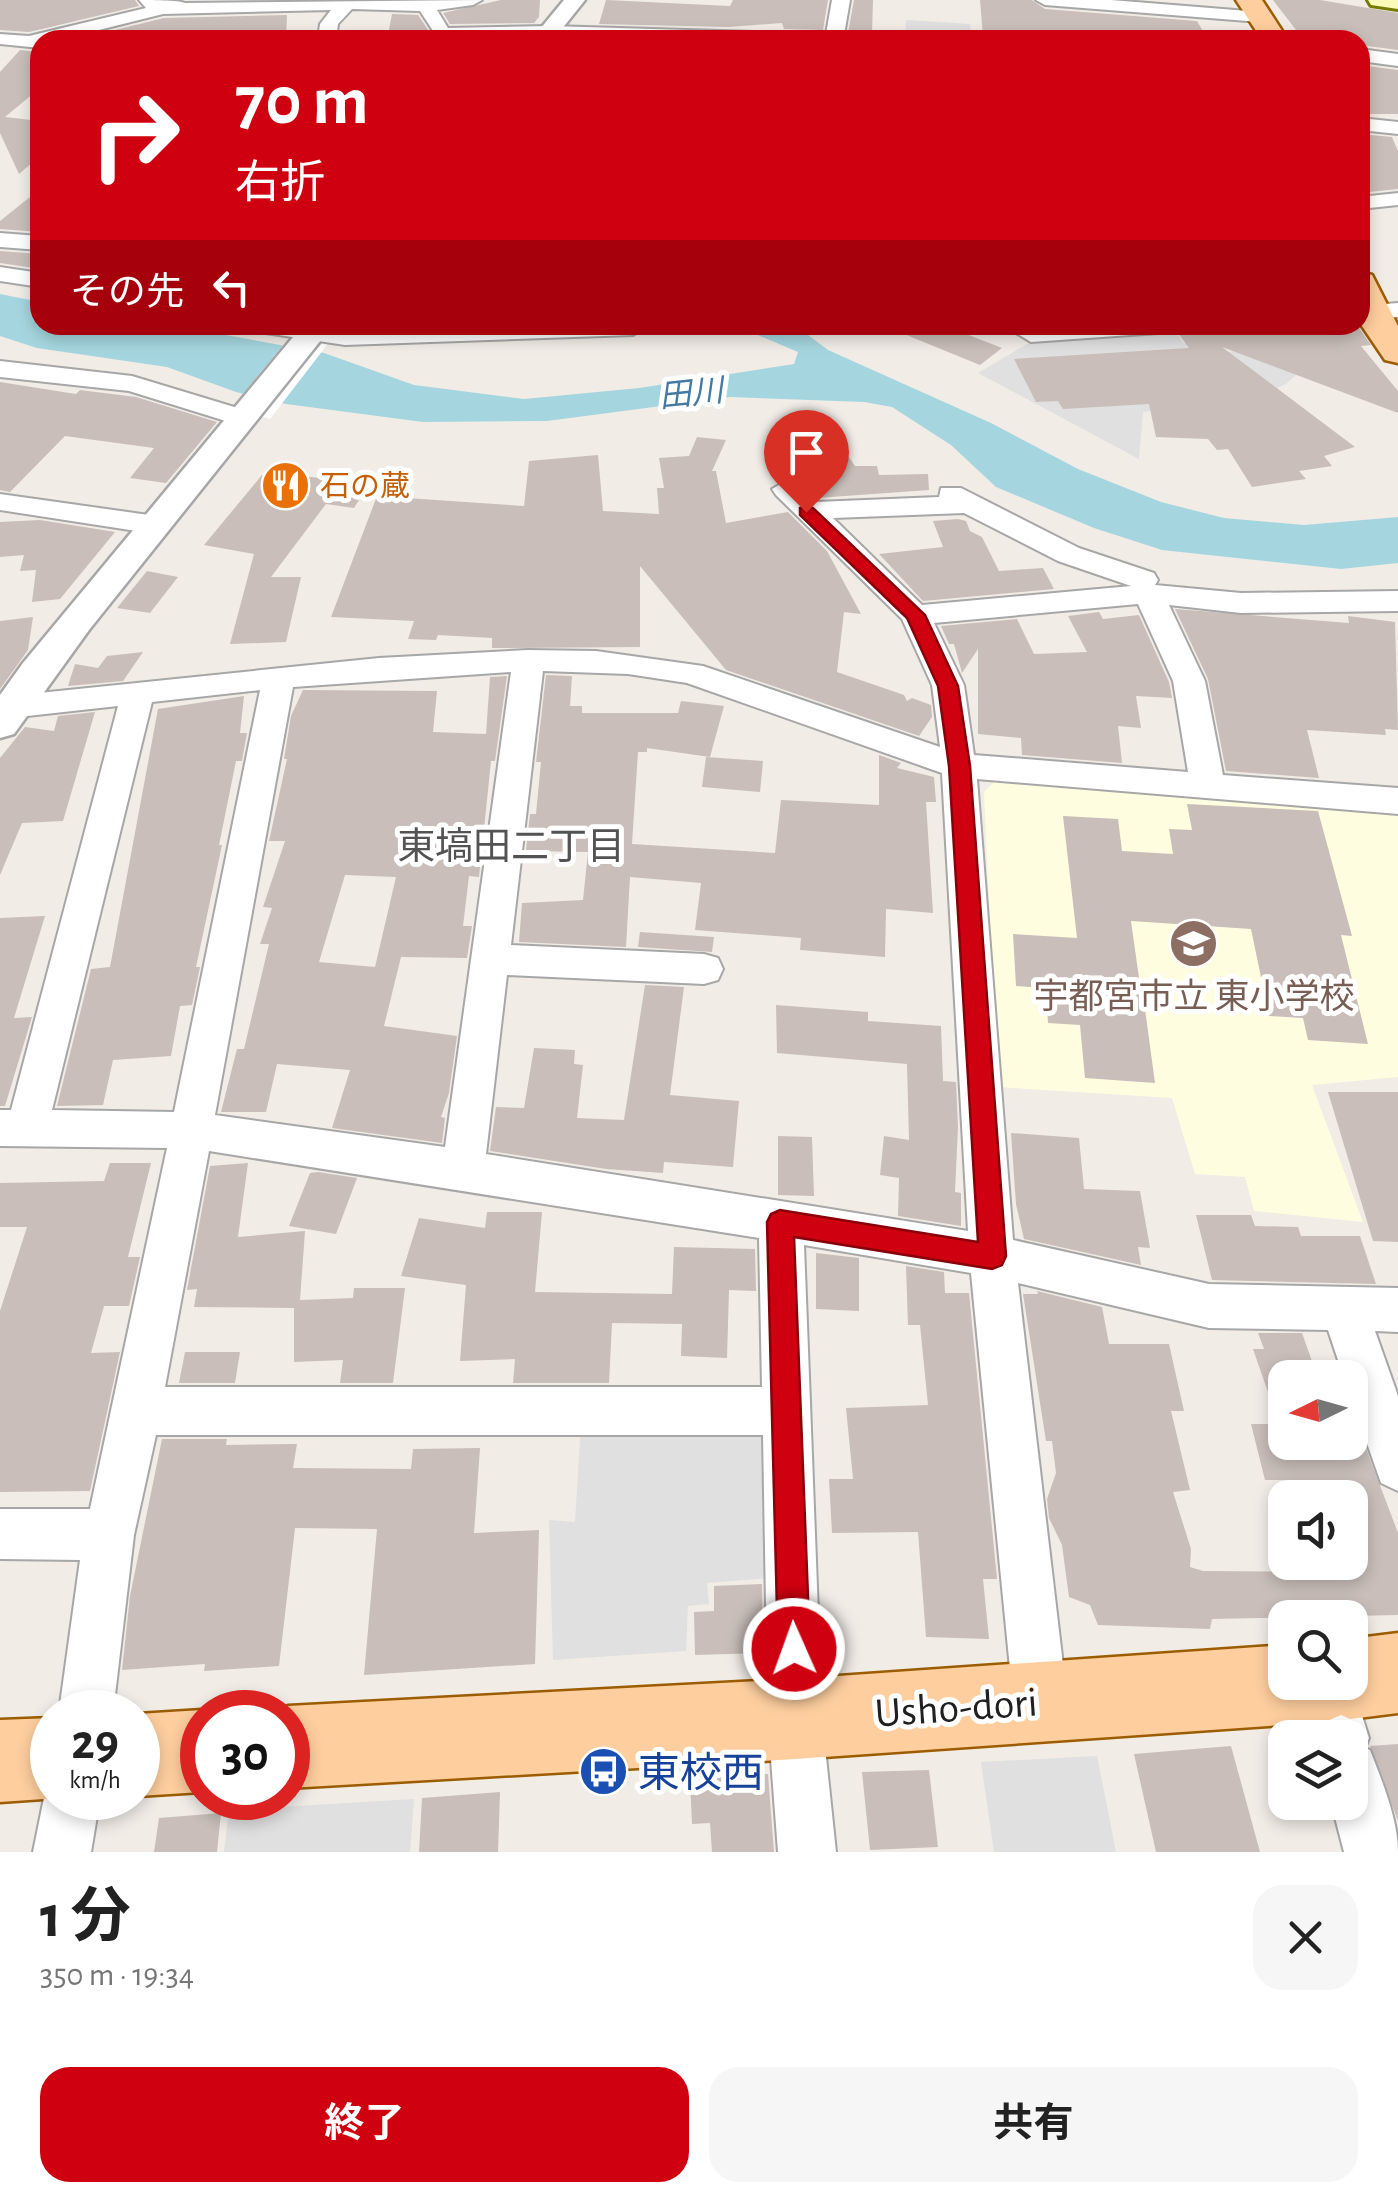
<!DOCTYPE html>
<html lang="ja">
<head>
<meta charset="utf-8">
<style>
  body { margin:0; font-family:"Alegreya Sans","Noto Sans JP",sans-serif; background:#f6f6f6; color:#222; height:100vh; display:flex; flex-direction:column; font-size:38px; white-space:nowrap }
  * { box-sizing:border-box; margin:0 }
  p { font-size:32px; color:#767676 }
  .icon { flex:none; width:55px; height:55px; fill:none; stroke:currentColor; stroke-width:2; stroke-linecap:round; stroke-linejoin:round }
  .map { position:relative; height:1852px; overflow:hidden }
  .details { display:flex; flex-direction:column; background:#fff; flex:1 }
  .details>* { flex:none }
  .banner { position:absolute; left:30px; top:30px; width:1340px; height:305px; border-radius:30px; box-shadow:0 5px 15px #0003; background:#cf000f; color:#fff; overflow:hidden }
  .needle { width:65px; rotate:265deg }
  .buttons { position:absolute; left:1268px; top:1360px; display:grid; gap:20px }
  .buttons a { display:grid; place-items:center; width:100px; height:100px; border-radius:20px; background:#fff; box-shadow:0 5px 15px #0003; font-size:50px }
  .speed { position:absolute; left:30px; top:1690px; display:flex; gap:20px; font-size:50px; font-weight:700; text-align:center }
  .speed>* { display:grid; place-content:center; width:130px; height:130px; border-radius:50%; background:#fff; box-shadow:0 5px 15px #0003; line-height:1 }
  .speed small { font-size:25px; font-weight:400 }
  .speed .limit { border:15px solid #d22; background:#fff; color:#111 }
  .pin { position:absolute; display:grid; place-items:center; width:85px; height:85px; color:#fff; margin:-102px -42px; border-radius:50% 50% 50% 0; rotate:-45deg; box-shadow:0 0 10px #0007 }
  .pin .icon { rotate:45deg }
  .me { position:absolute; width:110px; margin:-55px; rotate:358deg; stroke-linejoin:round; filter:drop-shadow(0 0 8px #0008) }
  .turn { display:flex; align-items:center; gap:35px; height:210px; padding:0 40px; font-size:45px }
  .turn .icon { width:130px; height:130px; stroke-width:2.5 }
  .turn b { display:block; font-size:70px; line-height:85px }
  .then { display:flex; align-items:center; height:95px; padding:0 40px; background:#0003; gap:20px; font-size:38px }
  .round { display:grid; place-items:center; flex:none; width:105px; height:105px; border-radius:30px; background:#f6f6f6 }
  .overview { display:flex; align-items:center; justify-content:space-between; height:170px; padding:0 40px }
  h1 { font-size:60px; font-weight:700; line-height:75px }
  .cta { display:flex; gap:20px; margin-top:auto; padding:20px 40px }
  .cta a { flex:1; height:115px; border-radius:30px; background:#cf000f; color:#fff; font-size:40px; font-weight:700; line-height:115px; text-align:center }
  .cta a+a { background:#f6f6f6; color:#222 }
  .map>svg:first-child { display:block }
</style>
</head>
<body>
<div class="map">
<svg width="1398" height="1852" viewBox="0 0 1398 1852">
  <rect width="100%" height="100%" fill="#f1ece6"/>
  <!-- education -->
  <path fill="#fffde0" d="M996,780L1398,811V1077L1312,1085L1363,1222L1254,1211L1245,1177L1195,1174L1172,1098L997,1087L984,792Z"/>
  <!-- parking -->
  <path fill="#e0e0e0" d="M906,20L970,24L971,40L905,39Z
    M1173,328L1183,343H1209L1217,352L1325,348L1286,384L1252,400L1143,412L1139,459L978,373L1037,338Z
    M581,1423L770,1435L771,1578L707,1583L709,1604L688,1606L686,1651L553,1660L549,1520L575,1522Z
    M1097,1756L1116,1852H994L981,1762Z
    M414,1799L410,1852H224L229,1810Z"/>
  <!-- water -->
  <path fill="#a5d6df" d="M0,294L40,302V325H171L324,353L414,385L524,399L639,388L794,364L798,352L734,325H788L800,329L828,350L991,423L1078,469L1161,502L1224,518L1304,525L1398,517V563L1341,569L1162,550L1094,528L996,487L951,445L892,407L864,402L730,397L547,421L423,422L286,404L236,392L167,367L37,348L0,336Z"/>
  <!-- pier -->
  <path fill="#fff" d="M293,333L330,341L270,419L232,407Z"/>
  <!-- building -->
  <path fill="#c9beb9" fill-rule="evenodd" d="M0,0H135L139,6L29,32L0,30Z
    M501,0H540L539,17L534,23L450,24L443,13Z
    M606,0L730,6L733,0H828L823,30L784,29L782,23L729,27L599,24Z
    M854,0H873L872,33H848Z
    M980,0H1032L1045,9L1197,21L1208,40L983,36Z
    M1273,0H1320L1398,13V50L1360,45V40L1303,39Z
    M392,14L418,15L435,40H387Z
    M287,15L286,40H74L164,18Z
    M20,50L40,52V88L5,117L40,121V156L19,174L0,133V72Z
    M1360,65L1398,70V114H1360Z
    M1360,134L1392,137L1398,151V189L1360,193Z
    M40,189V232L0,229V221Z
    M0,251L40,254V269L0,263Z
    M882,325H943L1002,348L980,365Z
    M1189,325H1357L1371,345L1361,346L1398,391V413L1222,347L1355,447L1324,456L1332,466L1299,471L1306,479L1252,487L1228,449L1217,450L1208,439L1156,437L1149,404L1063,409L1058,401L1036,402L1014,359L1189,348L1178,333Z
    M0,382L76,394L80,390L136,397L217,422L166,483L130,478L154,448L65,436L10,492L0,490Z
    M697,437L726,440L712,471H716L726,523L788,512L827,551L861,614L844,612L837,672L904,695L907,701L912,698L931,705L932,717L919,736L726,670L640,566V647L492,648V638L438,635L436,640L408,639L414,621L331,617L377,496L524,506L529,461L598,455L603,511L659,514L657,488H664L659,458L689,456Z
    M846,453L855,466H877L879,475L928,474L929,490L817,498L799,480L790,478L783,462Z
    M278,473L369,484L354,508L326,504L271,577H301L286,642L230,644L254,554L204,545L262,475L276,476Z
    M958,519L966,521L970,531L982,537L999,571L1043,568L1054,589L923,601L879,554L943,547L933,521Z
    M40,520L115,532L60,599L32,602L36,570L20,571L24,555L0,557V522Z
    M147,571L178,577L150,613L117,608Z
    M1175,609L1349,623L1348,616L1395,622L1398,730L1385,729L1386,735L1307,730L1319,778L1226,771L1208,679Z
    M1099,612L1103,619L1139,615L1169,682L1172,698L1136,696L1141,728L1118,726L1122,763L1022,755L1021,738L978,734V649L962,673L954,644H949L941,626L1017,619L1034,654L1087,652L1068,616Z
    M33,617L28,650L0,689V621Z
    M143,652L123,681L68,686L75,664L98,668L107,656Z
    M546,675L572,676L570,706H582V713H678L681,701L724,706L710,757L647,748V752H638L632,844L775,853L781,800L879,805V755L901,763L897,768L934,777L936,802H926L933,913L886,909L885,957L800,950L801,938L695,930L701,883L630,877L626,947L519,942L522,903L583,900L588,852L526,851L530,814H536L541,762H536Z
    M507,676L495,761H491L479,877L469,876L463,926H472L467,958L401,957L384,1026L457,1036L449,1093L441,1117L445,1118L442,1143L332,1128L350,1070L277,1064L266,1112H221L237,1049H244L269,944H260L272,908L263,907L285,841H269L287,759H284L291,716L303,690L437,691L433,732L486,734L490,677ZM345,875L396,877L375,967L319,962Z
    M244,696L240,733H247L242,761H236L219,845H222L196,967H200L192,1005L180,1006L171,1056L113,1060L103,1105L57,1106L91,969L110,967L158,709Z
    M95,712L63,821L22,823L0,875V758L25,727L54,731L58,716Z
    M706,757L763,761L760,792L702,787Z
    M1187,804L1318,811L1352,936L1341,935L1368,1044L1308,1040L1303,1018L1269,1016L1251,929L1131,921L1140,985L1152,986L1156,1010L1145,1009L1155,1083L1085,1078L1080,1025L1048,1023L1046,988L1016,986L1013,934L1077,938L1063,816L1118,819L1122,851L1173,854L1169,829L1192,830Z
    M45,916L14,1018L32,1017L5,1106H0V918Z
    M640,932L714,937L712,952L638,947Z
    M645,985L684,987L670,1095L739,1101L733,1167L664,1162L663,1173L606,1169L490,1151L496,1107L524,1108L534,1048L575,1050L574,1064L583,1065L577,1118L624,1120Z
    M776,1005L868,1012V1021L941,1026L943,1081L956,1082L958,1127L955,1192L961,1193V1226L898,1216L899,1178L880,1175L884,1136L909,1140L907,1064L777,1053Z
    M1328,1092H1398V1242L1373,1241Z
    M1011,1133L1079,1138L1084,1189L1140,1191L1150,1248L1138,1247L1141,1265L1024,1239L1016,1204Z
    M778,1136L812,1137L814,1196L778,1195Z
    M110,1163H151L128,1257H140L129,1306H104L91,1353L120,1352L90,1491L0,1492V1311L27,1227H0V1183L104,1181Z
    M248,1163L238,1237L305,1231L300,1300L353,1298L354,1288H405L393,1383H340L343,1360L294,1362V1308L194,1307L197,1289L187,1290L210,1166Z
    M318,1172L357,1178L336,1234L289,1226L310,1173Z
    M487,1212H542L535,1292L672,1294L674,1247L755,1249L756,1291L729,1290L727,1358L681,1356L682,1324L612,1323L609,1383H513L515,1359L460,1361L466,1285L401,1276L419,1218L485,1228Z
    M1196,1215H1251L1255,1226L1298,1227L1301,1236H1360L1376,1284L1212,1280Z
    M816,1253L859,1258V1311L816,1309Z
    M906,1266L944,1272L945,1293H969L997,1579H983L989,1639L926,1637L918,1532L832,1533L829,1479H853L846,1408L928,1405L920,1325H908Z
    M1037,1291L1102,1307L1109,1344H1169L1184,1411H1171L1190,1490L1173,1492L1191,1549L1190,1567L1203,1571L1317,1572L1314,1562H1350V1498H1314L1309,1480H1265L1251,1424H1279L1253,1349H1264L1258,1333H1302L1318,1378H1285V1442H1350V1406L1398,1533V1615L1212,1619L1210,1629L1098,1625L1090,1605L1069,1597L1062,1545L1049,1518L1047,1499L1056,1473L1052,1441H1046L1023,1294H1038Z
    M185,1352H240L235,1383H179Z
    M162,1439H227L226,1445L297,1444L293,1468L411,1469L413,1449L480,1448L474,1533L539,1530L535,1664L364,1675L377,1529L295,1528L279,1666L204,1671L205,1664L122,1670L130,1596Z
    M762,1584L763,1653L695,1655L694,1612L714,1611V1586Z
    M1398,1744V1821L1370,1746Z
    M1231,1746L1260,1852H1156L1134,1754Z
    M929,1770L938,1847L870,1850L862,1772Z
    M768,1774L774,1852H712L710,1823L692,1824L690,1780Z
    M500,1792L498,1852H419L422,1798Z
    M221,1813L217,1852H154L159,1818Z"/>
  <g fill="none" stroke-linecap="round" stroke-linejoin="round">
    <defs>
      <path id="minor" d="M139,0C150,0 178,0 185,3L482,0L473,5L437,10L448,28L550,26L826,34L832,0H850L844,35L853,40L443,38L437,37L420,11L352,9L338,24L336,40H318L320,24L331,10L163,14L59,40H40V48L0,44V34L29,36L146,8Z
        M1036,0H1111L1260,12L1269,17L1260,22L1045,5Z
        M1360,49L1398,54V66L1360,61Z
        M1360,118L1398,122V134L1360,130Z
        M1398,193V205L1360,209V197Z
        M0,233L40,236V250L0,247Z
        M0,267L40,273V287L0,281Z
        M1398,303V317L1360,320V306Z
        M247,325H308L345,331L508,325L645,328L633,335L345,345L259,332Z
        M1003,325H1185L1173,332L1031,342Z
        M0,361L132,376L254,413L258,419L245,427L129,391L0,377Z
        M786,481L796,483L816,502L939,497L941,488H961L1079,548L1154,573L1158,580L1155,585L1241,593L1398,591V611L1241,613L1169,605L1205,681L1223,775L1398,788V814L977,779L1013,1240L1209,1284L1398,1288V1332L1375,1331L1398,1396V1491L1381,1483L1350,1395V1378H1344L1328,1330L1209,1328L1018,1283L1067,1699L1059,1718L1040,1726L1021,1718L1013,1699L971,1273L804,1245L822,1719L836,1852H778L768,1719L763,1435H156L134,1535L113,1712H59L80,1560L0,1559V1509H90L167,1148L0,1146V1110H11L118,706L0,719V697L379,658L528,650L596,651L703,666L940,747L932,685L902,619L776,495L772,489ZM964,513L1058,561L1131,586L922,605L833,518ZM1138,604L1173,681L1188,772L974,755L964,685L934,623ZM543,671L628,674L687,683L942,773L968,1231L486,1154L507,975L704,984L718,980L723,969L718,958L704,954L511,945ZM511,672L445,1147L215,1115L293,687ZM260,690L174,1112L52,1110L152,702ZM209,1151L759,1238L762,1387H165Z
        M0,494L156,516L166,519L170,525L166,531L156,534L0,510Z
        M1350,1677L1369,1738L1365,1748L1370,1750C1382,1781 1398,1819 1398,1852H1344L1331,1802H1350V1738H1313L1298,1682H1350Z
        M52,1778V1798H100L91,1852H33L44,1798Z"/>
      <path id="tertiary" d="M564,0H585L553,40H531Z
        M303,325H333L89,630L14,734L0,738V695L23,663Z"/>
      <path id="secondary" d="M1368,0H1398V9L1371,5Z"/>
      <path id="primary" d="M1236,0H1262L1288,40H1262Z
        M1360,272L1372,275L1398,326V363L1385,360L1360,323Z
        M1398,1633V1713L1350,1719L1341,1715L1325,1722L795,1759L288,1788V1712H273L288,1706L795,1679L1285,1645V1682H1350V1639Z
        M202,1710L207,1712H202V1792L138,1796V1714Z
        M52,1718V1798H58L0,1802V1720Z"/>
    </defs>
    <!-- minor casing -->
    <use href="#minor" stroke="#a7a7a7" stroke-width="4"/>
    <!-- tertiary casing -->
    <use href="#tertiary" stroke="#a7a7a7" stroke-width="5"/>
    <!-- secondary casing -->
    <use href="#secondary" stroke="#777b02" stroke-width="6"/>
    <!-- primary casing -->
    <use href="#primary" stroke="#9b5d00" stroke-width="5"/>
    <!-- minor -->
    <use href="#minor" fill="#fff" fill-rule="evenodd"/>
    <!-- tertiary -->
    <use href="#tertiary" fill="#fff" fill-rule="evenodd"/>
    <!-- secondary -->
    <use href="#secondary" fill="#fbfab9" fill-rule="evenodd"/>
    <!-- primary -->
    <use href="#primary" fill="#fece9e" fill-rule="evenodd"/>
  </g>
  <!-- route -->
  <path fill="#cf000f" stroke="#87000a" stroke-width="2.5" d="M806,506L813,508L925,615L958,686L970,766L1006,1256L1002,1265L992,1269L794,1237L810,1649L805,1661L794,1665L782,1661L778,1649L767,1222L771,1214L780,1210L978,1242L949,766L938,686L907,618L800,515V508Z"/>
  <!-- icons -->
  <defs>
    <symbol id="restaurant-disc" viewBox="-11 -11 22 22"><circle r="9.5" fill="#e8710a" stroke="#fff"/><path d="M-5-6h1v4h1v-4h1v4h1v-4h1v5L-1.5 .5V6h-2V.5L-5-1ZM5-6V6H3V1.5H1.5Q1.5-4 5-6Z" fill="#fff"/></symbol>
    <symbol id="school-disc" viewBox="-11 -11 22 22"><circle r="9.5" fill="#8d6e63" stroke="#fff"/><path d="M0-5L7-2L0 1L-7-2ZM-4 1L0 2.5L4 1V4Q0 6-4 4Z" fill="#fff"/></symbol>
    <symbol id="bus-disc" viewBox="-11 -11 22 22"><circle r="9.5" fill="#1a4fb4" stroke="#fff"/><path d="M-5-6H5V4H4V6H2V4H-2V6H-4V4H-5ZM-3.5-4V0h7V-4ZM-3.5 1.2v1.5H-2V1.2ZM2 1.2v1.5H3.5V1.2Z" fill="#fff"/></symbol>
  </defs>
  <g fill-rule="evenodd">
    <use href="#restaurant-disc" x="258" y="458" width="55" height="55"/>
    <use href="#school-disc" x="1166" y="916" width="55" height="55"/>
    <use href="#bus-disc" x="576" y="1744" width="55" height="55"/>
  </g>
  <g text-anchor="middle" stroke-width="10" stroke-linejoin="round" paint-order="stroke">
    <!-- far-food labels -->
    <g font-size="30" fill="#c56008" stroke="#fff" text-anchor="start">
      <text x="320" y="496">石の蔵</text>
    </g>
    <!-- far-water labels -->
    <g font-size="32" font-style="italic" fill="#4379a3" stroke="#fff">
      <text transform="translate(691 393) rotate(-6)" y="11">田川</text>
    </g>
    <!-- education labels -->
    <g font-size="35" fill="#785e54" stroke="#fff">
      <text x="1194" y="1008">宇都宮市立 東小学校</text>
    </g>
    <!-- neighbourhood labels -->
    <g font-size="38" fill="#535353" stroke="#fff">
      <text x="511" y="859">東塙田二丁目</text>
    </g>
    <!-- near-street labels -->
    <g font-size="42" fill="#202020" stroke="#fff">
      <text transform="translate(956 1706) rotate(-4)" y="15">Usho-dori</text>
    </g>
    <!-- near-transit labels -->
    <g font-size="42" fill="#164399" stroke="#fff" text-anchor="start">
      <text x="638" y="1787">東校西</text>
    </g>
  </g>
</svg>
<div class="buttons">
<a><svg class="needle" viewBox="-14 -14 28 28"><path d="M0-13l5 13h-10z" fill="#e53935"/><path d="M0 13l5-13h-10z" fill="#767676"/></svg></a>
<a><svg class="icon" aria-label="sound" viewBox="0 0 24 24"><path d="M4 9h4l5-4v14l-5-4H4zM17 9q2 3 0 6"/></svg></a>
<a><svg class="icon" aria-label="search" viewBox="0 0 24 24"><circle cx="10" cy="10" r="6"/><path d="M15 15l6 6"/></svg></a>
<a><svg class="icon" aria-label="layers" viewBox="0 0 24 24"><path d="M12 4l9 5-9 5-9-5zM3 14l9 5 9-5"/></svg></a>
</div>
<div class="speed"><div>29<small>km/h</small></div><div class="limit">30</div></div>
<div class="pin" style="left:806px;top:512px;background:#d93025"><svg class="icon" aria-label="arrive" viewBox="0 0 24 24"><path d="M6 21V4h12l-3 4 3 4H6"/></svg></div>
<svg class="me" style="left:794px;top:1649px" viewBox="-20 -20 40 40"><circle r="17" fill="#cf000f" stroke="#fff" stroke-width="3"/><path d="M0-11L8 9 0 5-8 9z" fill="#fff"/></svg>
<div class="banner">
<div class="turn"><svg class="icon" aria-label="right" viewBox="0 0 24 24"><path d="M7 20v-9h11M14 6l5 5-5 5"/></svg><div><b>70 m</b>右折</div></div>
<div class="then">その先<svg class="icon" aria-label="left" viewBox="0 0 24 24"><path d="M17 20v-9H6M10 6l-5 5 5 5"/></svg></div>
</div>
</div>
<section class="details">
<div class="overview"><div><h1>1 分</h1><p>350 m · 19:34</p></div><a class="round"><svg class="icon" aria-label="close" viewBox="0 0 24 24"><path d="M6 6l12 12M18 6L6 18"/></svg></a></div>
<div class="cta"><a>終了</a><a>共有</a></div>
</section>
</body>
</html>
